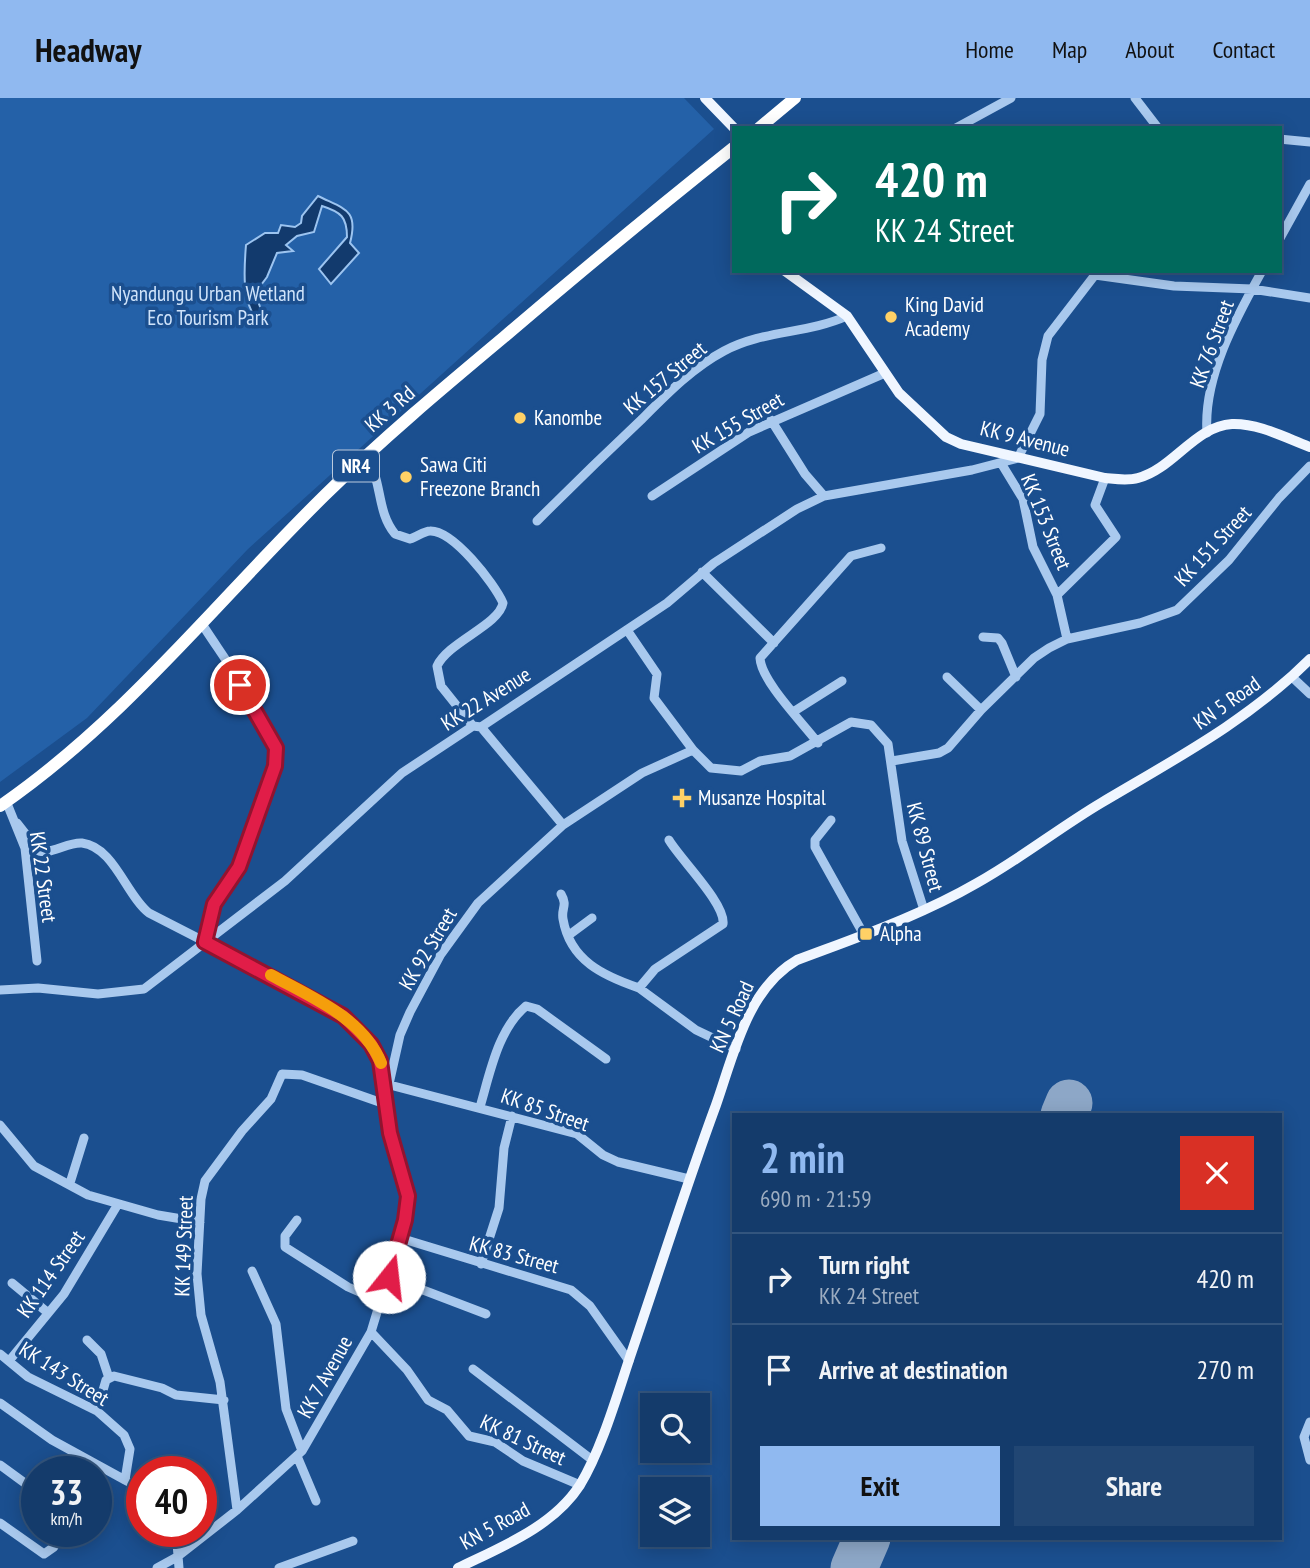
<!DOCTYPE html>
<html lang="en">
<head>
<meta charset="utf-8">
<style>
  body { margin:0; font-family:"PT Sans Narrow",sans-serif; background:#214673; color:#f1f3f6; height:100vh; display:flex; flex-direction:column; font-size:26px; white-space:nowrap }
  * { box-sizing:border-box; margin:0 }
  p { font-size:23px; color:#9dadc1 }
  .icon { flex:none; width:38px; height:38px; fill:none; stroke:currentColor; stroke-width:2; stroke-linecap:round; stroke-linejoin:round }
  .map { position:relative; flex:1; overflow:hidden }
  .details { position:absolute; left:732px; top:1015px; width:550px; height:427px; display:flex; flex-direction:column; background:#143b6b; border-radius:0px; box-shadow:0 4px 18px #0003,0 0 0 2px #33557e }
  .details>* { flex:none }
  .banner { position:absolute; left:732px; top:28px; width:550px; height:147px; border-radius:0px; box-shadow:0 4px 18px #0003,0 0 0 2px #33557e; background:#00695c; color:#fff; overflow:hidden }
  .fabs { position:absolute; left:640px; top:1295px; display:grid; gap:14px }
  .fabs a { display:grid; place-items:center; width:70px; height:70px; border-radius:0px; background:#143b6b; box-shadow:0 4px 18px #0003,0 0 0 2px #33557e; font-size:35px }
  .speed { position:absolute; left:21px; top:1358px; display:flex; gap:14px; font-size:35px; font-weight:700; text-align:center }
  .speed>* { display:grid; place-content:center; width:91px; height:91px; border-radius:50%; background:#143b6b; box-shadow:0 4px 18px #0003,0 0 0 2px #33557e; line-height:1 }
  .speed small { font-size:18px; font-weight:400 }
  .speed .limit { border:10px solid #d22; background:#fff; color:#111 }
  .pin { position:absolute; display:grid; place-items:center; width:60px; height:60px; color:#fff; margin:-30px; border:4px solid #fff; border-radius:50%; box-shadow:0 2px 7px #0007 }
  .me { position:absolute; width:77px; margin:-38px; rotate:16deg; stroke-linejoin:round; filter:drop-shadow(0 0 5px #0008) }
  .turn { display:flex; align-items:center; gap:24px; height:147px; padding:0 28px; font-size:32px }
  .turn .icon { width:91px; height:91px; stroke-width:2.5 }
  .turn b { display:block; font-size:49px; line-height:60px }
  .round { display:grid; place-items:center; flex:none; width:74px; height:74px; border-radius:0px; background:#214673 }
  .summary { display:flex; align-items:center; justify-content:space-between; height:119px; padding:0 28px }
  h1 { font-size:42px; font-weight:700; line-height:52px; color:#90b9f0 }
  .button { display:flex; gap:14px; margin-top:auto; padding:14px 28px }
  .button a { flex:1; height:80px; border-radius:0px; background:#90b9f0; color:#111; font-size:28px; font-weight:700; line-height:80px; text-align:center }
  .button a+a { background:#214673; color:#f1f3f6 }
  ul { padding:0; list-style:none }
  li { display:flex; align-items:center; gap:21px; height:91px; padding:0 28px; border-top:2px solid #33557e }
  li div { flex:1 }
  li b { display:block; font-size:26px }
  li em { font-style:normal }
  header { display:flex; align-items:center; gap:42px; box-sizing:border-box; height:98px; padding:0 35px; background:#90b9f0; color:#111 }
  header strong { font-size:33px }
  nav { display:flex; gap:38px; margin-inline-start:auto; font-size:24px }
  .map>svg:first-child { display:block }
</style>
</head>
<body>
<header>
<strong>Headway</strong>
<nav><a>Home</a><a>Map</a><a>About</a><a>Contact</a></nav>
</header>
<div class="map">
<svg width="1310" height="1470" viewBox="0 0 1310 1470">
  <rect width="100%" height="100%" fill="#1b4f8f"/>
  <!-- green -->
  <path fill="#2461a8" d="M0,0H684L714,31L248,451L87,620L0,684Z"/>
  <!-- water -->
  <path fill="#123a6d" stroke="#9cc4f0" stroke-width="2" d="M318,98C344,111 359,111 350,145L359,155L331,186L319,171L347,139C347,119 341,114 322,108L314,134L297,138L286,147L293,153L277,155L267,179L255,195L263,217L260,225C241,207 244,171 246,147L265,135H278L281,127L295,129L301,125L302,118Z"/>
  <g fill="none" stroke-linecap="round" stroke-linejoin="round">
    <!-- runway -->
    <path stroke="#8da7c7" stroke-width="47" d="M1064,1017L1069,1005
      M854,1470L867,1440"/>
    <!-- minor -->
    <path stroke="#a9c9ee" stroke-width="9" d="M1135,0L1158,30
      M956,30L1011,0
      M1279,41L1310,44
      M1279,142L1310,86
      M1095,177L1174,188L1252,191L1310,200
      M771,322L805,376L824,398
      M1207,335C1203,279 1236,220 1262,173
      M366,358C383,383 376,413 395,436L410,441C417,439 424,433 430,433C453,432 494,485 503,505C499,527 448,544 437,568L441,588L473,628
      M1001,365L1023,401L1033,449L1057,497
      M652,398L749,334L885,275
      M537,423C571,389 606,355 641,322C666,297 692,270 724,253C763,232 807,236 847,218
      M702,474L774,545
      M202,526C217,550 274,629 276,651C278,672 250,748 239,769C224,800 210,802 208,841
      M627,532L657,576L654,600L693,652
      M983,539L998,540L1002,545L1016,579
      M1067,541L1057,497L1116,439L1095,407L1105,380
      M947,579L981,612
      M1292,579L1310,596
      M793,614L842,583
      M481,629L563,727
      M818,645C803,625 761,583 760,560L851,458L881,450
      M892,663L939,655L948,650L981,612L1034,560L1049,550L1067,541L1140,525L1177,512L1229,462L1279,400L1310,368
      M6,703L25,750L37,863
      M831,722L815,742V749L864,837
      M17,725L39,753C54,756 67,744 82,745C114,749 126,797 149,815L299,892L357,930L380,963L390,1035L408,1098L405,1122L371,1234L302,1353L237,1412L177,1459L157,1470
      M669,742C680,761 726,806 723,826L655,871L639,890L696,932L736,951
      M561,796C568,808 561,810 563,821C570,863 604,878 639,890
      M569,837L592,820
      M0,892L38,890L98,896L144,891L285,783L402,675L473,628L481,629L667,505L714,465L797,411L824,398L972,372L1018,360L1040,316L1042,262L1048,238L1098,173
      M386,986L577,1036L603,1057L618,1064L689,1081
      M389,986L400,937L410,914L441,856L478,805L563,727L642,675L693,652L711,670L741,673L760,663L790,658L851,624L871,627L888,646L902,743L924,812
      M480,1009C490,975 498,931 526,908L537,911L606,961
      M0,1027L34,1068L88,1097L158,1117L200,1124
      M70,1085L84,1040
      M297,1122L285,1138V1149L348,1189L382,1204
      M400,1140L571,1192L590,1208L629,1263
      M481,1166L499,1110L504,1050L512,1018
      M252,1173L276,1226L286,1311L302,1353
      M389,1179L486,1216
      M12,1185L47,1214
      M371,1234L407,1272L428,1302L447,1312L469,1338L495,1344L523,1363L580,1387
      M87,1242L101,1256L109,1280
      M0,1256L28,1279L97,1313L124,1337L130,1351L125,1382L142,1391
      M9,1263L64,1196L118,1106
      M473,1271L591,1361
      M0,1305L52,1342L125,1382
      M97,1313L106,1282L114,1278L162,1290L176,1297L224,1302
      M1310,1324L1304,1339L1310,1362
      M297,1358L316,1403
      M0,1367L37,1394
      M76,1374L81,1358
      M237,1412L220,1284L201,1217L197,1176L201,1101L205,1083L242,1033L271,1001L282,976L302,977L385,1006
      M0,1425L44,1456L54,1449L59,1433
      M176,1433L179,1470
      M279,1470L353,1443"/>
    <!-- major -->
    <path stroke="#f0f6ff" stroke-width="10" d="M705,0L734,30
      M785,173L847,218L899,295L946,339L961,346L1105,380C1116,381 1127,383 1138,380C1173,371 1195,328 1232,326C1258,325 1286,340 1310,349
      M458,1470C501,1449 553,1429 580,1387C602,1351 618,1294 632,1253C660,1171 686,1088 716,1007C734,956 747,891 797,862C858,839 920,818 977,785C1020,761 1059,730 1101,705C1175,661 1249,622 1310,561"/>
    <!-- highway -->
    <path stroke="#fff" stroke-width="12" d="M759,30L795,0
      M0,708C125,622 218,502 325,397C382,341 443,290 504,239C579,175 655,112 733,50"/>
  </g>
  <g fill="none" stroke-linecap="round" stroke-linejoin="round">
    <defs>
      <path id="route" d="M240,587L276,650L275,668L239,769L214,806L205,844L343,918L371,946L380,963L390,1035L408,1098L405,1122L389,1179"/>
    </defs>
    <!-- route casing -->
    <use href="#route" stroke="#92132f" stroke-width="18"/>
    <!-- route -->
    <use href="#route" stroke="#e11d48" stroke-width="12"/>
    <!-- slow -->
    <path stroke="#f59e0b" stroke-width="12" d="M271,877C311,899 363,920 381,965"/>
  </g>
  <!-- markers -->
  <g fill="#ffd166" stroke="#1b4f8f" stroke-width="2.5">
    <circle cx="891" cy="219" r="7"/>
    <circle cx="520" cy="320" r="7"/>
    <circle cx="406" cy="379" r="7"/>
    <path d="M678.5 689.5h7v7h7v7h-7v7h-7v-7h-7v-7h7z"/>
    <rect x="859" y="829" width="14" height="14" rx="3.5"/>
  </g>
  <g text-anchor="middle" stroke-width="7" stroke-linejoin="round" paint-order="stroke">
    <!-- shield labels -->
    <rect fill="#1b4f8f" stroke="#bbcadd" stroke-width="2" x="333" y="352.5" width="46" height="31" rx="5"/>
    <g font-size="19" font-weight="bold" fill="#fff">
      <text x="356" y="375">NR4</text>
    </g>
    <!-- park labels -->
    <g font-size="21" fill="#cfe3fa" stroke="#1b4f8f">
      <text x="208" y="203">Nyandungu Urban Wetland<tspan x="208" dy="24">Eco Tourism Park</tspan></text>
    </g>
    <!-- poi labels -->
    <g font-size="21" fill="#fff" stroke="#1b4f8f" text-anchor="start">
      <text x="905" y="214">King David<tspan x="905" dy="24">Academy</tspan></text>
      <text x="534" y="327">Kanombe</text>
      <text x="420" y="374">Sawa Citi<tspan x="420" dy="24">Freezone Branch</tspan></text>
      <text x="698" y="707">Musanze Hospital</text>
      <text x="880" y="843">Alpha</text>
    </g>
    <!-- street labels -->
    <g font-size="21" fill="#fff" stroke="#1b4f8f">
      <text transform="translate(1212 246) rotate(-70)" y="7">KK 76 Street</text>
      <text transform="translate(665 280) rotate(-40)" y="7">KK 157 Street</text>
      <text transform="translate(390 311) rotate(-41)" y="7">KK 3 Rd</text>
      <text transform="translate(738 325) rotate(-30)" y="7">KK 155 Street</text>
      <text transform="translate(1025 341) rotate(14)" y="7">KK 9 Avenue</text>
      <text transform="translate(1046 424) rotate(68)" y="7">KK 153 Street</text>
      <text transform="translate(1213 448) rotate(-47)" y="7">KK 151 Street</text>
      <text transform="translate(486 601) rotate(-32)" y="7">KK 22 Avenue</text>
      <text transform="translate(1227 605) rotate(-35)" y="7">KN 5 Road</text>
      <text transform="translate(925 749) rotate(75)" y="7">KK 89 Street</text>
      <text transform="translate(43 779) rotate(82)" y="7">KK 22 Street</text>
      <text transform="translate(428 851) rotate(-59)" y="7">KK 92 Street</text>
      <text transform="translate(732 919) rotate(-65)" y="7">KN 5 Road</text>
      <text transform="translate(545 1012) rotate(19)" y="7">KK 85 Street</text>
      <text transform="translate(184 1148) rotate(-88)" y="7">KK 149 Street</text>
      <text transform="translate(514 1157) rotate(15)" y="7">KK 83 Street</text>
      <text transform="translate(51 1176) rotate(-55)" y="7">KK 114 Street</text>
      <text transform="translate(64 1276) rotate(32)" y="7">KK 143 Street</text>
      <text transform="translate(325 1279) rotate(-61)" y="7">KK 7 Avenue</text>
      <text transform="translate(523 1342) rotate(25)" y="7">KK 81 Street</text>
      <text transform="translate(495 1428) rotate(-29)" y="7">KN 5 Road</text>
    </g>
  </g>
</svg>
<div class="fabs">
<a><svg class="icon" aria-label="search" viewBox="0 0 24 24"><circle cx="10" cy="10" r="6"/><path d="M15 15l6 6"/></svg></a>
<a><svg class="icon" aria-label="layers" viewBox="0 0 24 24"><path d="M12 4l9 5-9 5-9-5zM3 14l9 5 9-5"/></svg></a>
</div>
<div class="speed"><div>33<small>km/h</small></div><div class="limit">40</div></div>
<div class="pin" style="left:240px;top:587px;background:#d93025"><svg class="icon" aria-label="arrive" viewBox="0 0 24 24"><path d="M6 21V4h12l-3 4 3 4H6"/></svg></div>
<svg class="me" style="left:389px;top:1179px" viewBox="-20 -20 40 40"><circle r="19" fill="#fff"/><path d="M0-13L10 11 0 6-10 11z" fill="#e11d48"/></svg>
<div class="banner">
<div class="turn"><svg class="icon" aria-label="right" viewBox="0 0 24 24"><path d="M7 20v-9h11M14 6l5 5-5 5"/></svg><div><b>420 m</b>KK 24 Street</div></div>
</div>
<section class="details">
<div class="summary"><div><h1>2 min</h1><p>690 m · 21:59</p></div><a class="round" style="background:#d93025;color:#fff"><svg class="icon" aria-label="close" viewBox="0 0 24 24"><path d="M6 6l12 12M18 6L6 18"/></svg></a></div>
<ul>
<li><svg class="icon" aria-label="right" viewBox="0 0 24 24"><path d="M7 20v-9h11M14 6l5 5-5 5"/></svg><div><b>Turn right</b><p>KK 24 Street</p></div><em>420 m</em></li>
<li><svg class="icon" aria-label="arrive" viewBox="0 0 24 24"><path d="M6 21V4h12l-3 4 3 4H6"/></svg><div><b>Arrive at destination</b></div><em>270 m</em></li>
</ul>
<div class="button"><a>Exit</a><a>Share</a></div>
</section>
</div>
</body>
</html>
